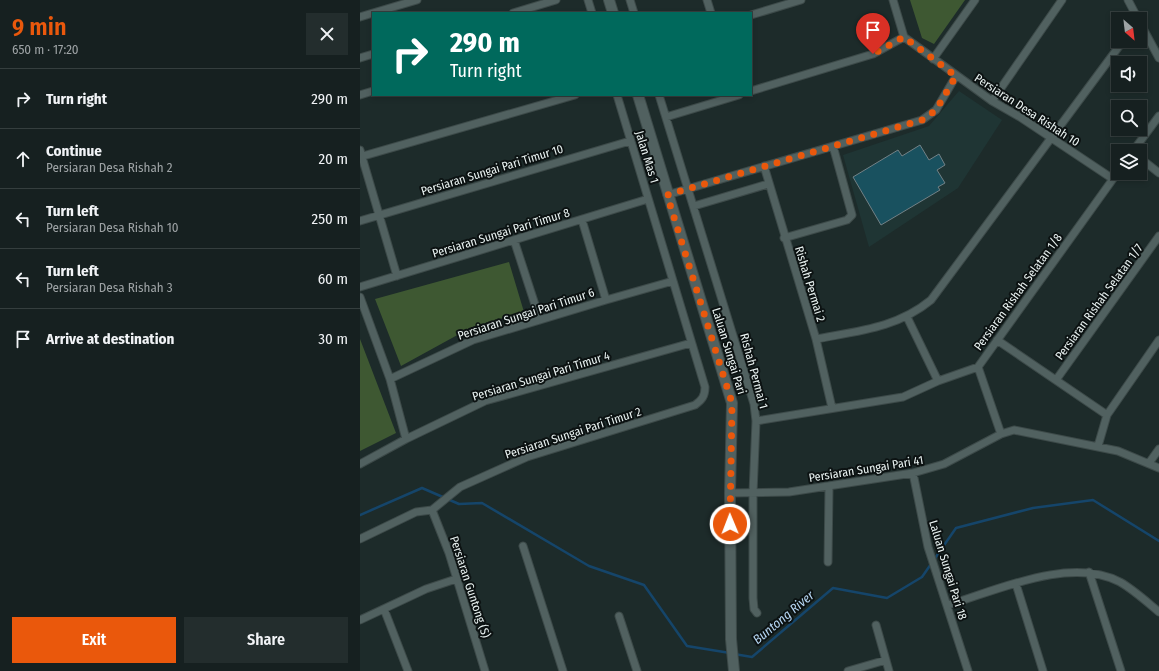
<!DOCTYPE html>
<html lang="en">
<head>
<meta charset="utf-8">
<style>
  body { margin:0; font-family:"Fira Sans Condensed",sans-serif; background:#232d2d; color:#f1f3f6; height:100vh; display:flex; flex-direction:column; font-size:15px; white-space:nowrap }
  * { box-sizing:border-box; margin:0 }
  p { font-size:13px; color:#9ea3a5 }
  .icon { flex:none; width:22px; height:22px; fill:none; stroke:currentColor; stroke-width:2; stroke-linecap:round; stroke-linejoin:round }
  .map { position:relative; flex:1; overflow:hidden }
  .side { display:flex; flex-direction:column; background:#162020; width:360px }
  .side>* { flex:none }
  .banner { position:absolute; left:12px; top:12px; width:380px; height:84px; border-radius:0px; box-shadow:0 2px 6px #0003,0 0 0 1px #353e3e; background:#00695c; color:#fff; overflow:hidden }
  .needle { width:26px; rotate:152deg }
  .controls { position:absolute; left:751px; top:12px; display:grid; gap:8px }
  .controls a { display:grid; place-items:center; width:36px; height:36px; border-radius:0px; background:#162020; box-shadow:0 2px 6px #0003,0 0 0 1px #353e3e; font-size:20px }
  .pin { position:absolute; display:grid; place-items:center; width:34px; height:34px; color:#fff; margin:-41px -17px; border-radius:50% 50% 50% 0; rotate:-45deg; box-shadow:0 0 4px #0007 }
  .pin .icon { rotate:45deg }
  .me { position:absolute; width:44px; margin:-22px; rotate:359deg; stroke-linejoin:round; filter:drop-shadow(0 0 3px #0008) }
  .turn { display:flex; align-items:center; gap:14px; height:84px; padding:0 12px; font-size:18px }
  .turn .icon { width:52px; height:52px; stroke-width:2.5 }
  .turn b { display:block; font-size:28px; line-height:34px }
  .round { display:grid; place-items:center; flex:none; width:42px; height:42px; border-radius:0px; background:#232d2d }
  .summary { display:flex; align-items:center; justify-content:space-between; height:68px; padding:0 12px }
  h1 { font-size:24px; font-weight:600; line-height:30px; color:#ea580c }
  .primary-button { display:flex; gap:8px; margin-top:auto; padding:8px 12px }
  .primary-button a { flex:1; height:46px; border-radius:0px; background:#ea580c; color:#fff; font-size:16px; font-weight:600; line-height:46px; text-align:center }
  .primary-button a+a { background:#232d2d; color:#f1f3f6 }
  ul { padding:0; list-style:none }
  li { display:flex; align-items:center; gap:12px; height:60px; padding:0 12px; border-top:1px solid #353e3e }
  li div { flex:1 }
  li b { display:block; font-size:15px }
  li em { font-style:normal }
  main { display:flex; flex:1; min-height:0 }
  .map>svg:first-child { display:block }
</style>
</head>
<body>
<main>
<section class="side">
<div class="summary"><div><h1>9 min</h1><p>650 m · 17:20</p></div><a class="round"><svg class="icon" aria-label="close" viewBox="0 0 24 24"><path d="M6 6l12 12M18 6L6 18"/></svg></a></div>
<ul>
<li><svg class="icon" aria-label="right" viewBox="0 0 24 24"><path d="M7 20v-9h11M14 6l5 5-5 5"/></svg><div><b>Turn right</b></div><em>290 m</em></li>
<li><svg class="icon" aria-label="ahead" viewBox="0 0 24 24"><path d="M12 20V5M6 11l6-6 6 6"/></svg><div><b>Continue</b><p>Persiaran Desa Rishah 2</p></div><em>20 m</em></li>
<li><svg class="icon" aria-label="left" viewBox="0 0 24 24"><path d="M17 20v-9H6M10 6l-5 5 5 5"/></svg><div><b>Turn left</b><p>Persiaran Desa Rishah 10</p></div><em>250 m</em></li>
<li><svg class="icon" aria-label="left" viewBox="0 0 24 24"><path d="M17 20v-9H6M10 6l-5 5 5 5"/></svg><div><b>Turn left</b><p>Persiaran Desa Rishah 3</p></div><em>60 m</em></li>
<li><svg class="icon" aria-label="arrive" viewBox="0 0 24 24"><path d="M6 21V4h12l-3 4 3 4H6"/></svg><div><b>Arrive at destination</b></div><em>30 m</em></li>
</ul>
<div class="primary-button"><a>Exit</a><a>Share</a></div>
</section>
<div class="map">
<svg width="799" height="671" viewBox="0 0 799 671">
  <rect width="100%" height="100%" fill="#1d2b2a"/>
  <!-- built -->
  <path fill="#1f3534" d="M599,91L642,120L598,188L509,247L483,155L569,126Z"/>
  <!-- green -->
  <path fill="#3e5832" d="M550,0H605L574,44L562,38Z
    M149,262L164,312L112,327L41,366L15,299Z
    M0,339L36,433L0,451Z"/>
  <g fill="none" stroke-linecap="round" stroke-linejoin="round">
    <!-- stream -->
    <path stroke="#15456a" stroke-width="2.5" d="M0,515L62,488L99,504L122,503L229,566L284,585L327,646L370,653
      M374,654L392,657L473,588L527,598L562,577L596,528L673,508L733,500L799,541"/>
  </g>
  <!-- building -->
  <path fill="#19515f" stroke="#728186" d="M560,145L569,160L579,154L585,165L577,170L585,183L578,187L580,190L521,225L493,177L538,150L542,156Z"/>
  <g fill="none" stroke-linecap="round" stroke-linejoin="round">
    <defs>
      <path id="minor" d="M228,0L232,13
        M270,0L274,13
        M347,0L351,13
        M533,0L544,37L632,101L660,117L753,179
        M768,0L778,19
        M13,13L57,0
        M153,13L196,0
        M391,15L441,0
        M0,17L13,13
        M780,23L799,58
        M0,58L13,54
        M573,59L615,0
        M391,91L513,54L544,37
        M0,95L13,91
        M299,95L394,404L396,421L393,493V598L394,609L397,613
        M632,101L702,0
        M306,117L379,95
        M0,150L37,276
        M773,151L799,116
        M0,157L215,95
        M780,158L799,173
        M404,166L456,339L472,408
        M307,195L562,120L576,110L596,76
        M334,206L408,184
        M222,220L246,300
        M0,221L270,141
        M424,238L487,220L492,215L473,146
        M154,240L180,320
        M0,287L288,199
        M0,297L30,379L46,439
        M547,317L578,381
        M456,339C498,331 537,328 571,300L763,41
        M637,340L747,415
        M30,379L113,340L246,300L313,281
        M696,380L799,236
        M396,421L543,397L578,381L618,367
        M641,434L618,367L758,172
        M738,446L747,415L799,340
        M789,463L799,449
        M0,464L46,439L125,401L331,343
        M553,473L568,547L608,671
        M370,493L429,492L553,473L584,464L641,434L654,430L758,451L799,468
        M72,510L100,487L167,457L335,405C342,400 345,396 345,387L257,95
        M72,510L89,553L125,671
        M0,539L56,512L72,510
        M163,546L203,671
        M468,562L469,487
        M729,572L761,671
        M656,584L683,671
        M588,605C638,590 710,556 760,582C774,590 787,602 799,612
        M24,609L48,671
        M259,616L277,671
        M0,620L66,589L96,579
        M516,625L529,671
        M488,671L526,660"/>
      <path id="secondary" d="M249,0L253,13
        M278,95L372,403L370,493L371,639L374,671"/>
    </defs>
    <!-- minor casing -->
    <use href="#minor" stroke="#3d4a49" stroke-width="9"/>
    <!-- secondary casing -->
    <use href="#secondary" stroke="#3d4a49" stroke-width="12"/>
    <!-- minor -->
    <use href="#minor" stroke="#516160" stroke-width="7"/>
    <!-- secondary -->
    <use href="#secondary" stroke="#516160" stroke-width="10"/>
  </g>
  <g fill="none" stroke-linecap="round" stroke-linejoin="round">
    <!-- route -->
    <path stroke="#ea580c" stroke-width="7" stroke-dasharray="0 12.6" d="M370,524L372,403L307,195L562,120L576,110L596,76L544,37L513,54"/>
  </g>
  <g text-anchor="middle" stroke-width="4" stroke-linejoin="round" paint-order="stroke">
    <!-- street labels -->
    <g font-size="12" fill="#eaf3f2" stroke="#0c1212">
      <text transform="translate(667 110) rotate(33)" y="4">Persiaran Desa Rishah 10</text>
      <text transform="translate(287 157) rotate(73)" y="4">Jalan Mas 1</text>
      <text transform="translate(132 170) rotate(-17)" y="4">Persiaran Sungai Pari Timur 10</text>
      <text transform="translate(141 233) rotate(-17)" y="4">Persiaran Sungai Pari Timur 8</text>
      <text transform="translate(450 284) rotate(73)" y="4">Rishah Permai 2</text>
      <text transform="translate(658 292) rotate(-54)" y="4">Persiaran Rishah Selatan 1/8</text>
      <text transform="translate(739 302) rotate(-54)" y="4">Persiaran Rishah Selatan 1/7</text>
      <text transform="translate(166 314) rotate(-18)" y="4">Persiaran Sungai Pari Timur 6</text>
      <text transform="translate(369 351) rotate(73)" y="4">Laluan Sungai Pari</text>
      <text transform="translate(394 371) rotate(75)" y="4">Rishah Permai 1</text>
      <text transform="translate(181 376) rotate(-17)" y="4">Persiaran Sungai Pari Timur 4</text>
      <text transform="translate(213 433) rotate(-18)" y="4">Persiaran Sungai Pari Timur 2</text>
      <text transform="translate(506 469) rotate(-9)" y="4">Persiaran Sungai Pari 41</text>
      <text transform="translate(588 570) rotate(73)" y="4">Laluan Sungai Pari 18</text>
      <text transform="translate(110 587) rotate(72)" y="4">Persiaran Guntong (S)</text>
    </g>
    <!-- water labels -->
    <g font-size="13" font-style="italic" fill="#b6d6f3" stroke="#0c1212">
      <text transform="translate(423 617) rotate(-40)" y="5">Buntong River</text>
    </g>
  </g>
</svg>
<div class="controls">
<a><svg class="needle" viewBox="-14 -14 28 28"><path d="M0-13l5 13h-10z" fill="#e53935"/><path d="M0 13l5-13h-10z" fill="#9ea3a5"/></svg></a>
<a><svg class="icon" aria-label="sound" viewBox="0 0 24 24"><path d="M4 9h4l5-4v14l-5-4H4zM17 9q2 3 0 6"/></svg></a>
<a><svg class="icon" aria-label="search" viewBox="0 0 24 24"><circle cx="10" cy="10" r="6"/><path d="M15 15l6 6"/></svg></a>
<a><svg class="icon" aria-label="layers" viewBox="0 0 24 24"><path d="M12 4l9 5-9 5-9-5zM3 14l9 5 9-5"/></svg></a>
</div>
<div class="pin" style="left:513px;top:54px;background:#d93025"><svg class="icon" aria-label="arrive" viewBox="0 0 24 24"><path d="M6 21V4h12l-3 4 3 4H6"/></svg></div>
<svg class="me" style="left:370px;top:524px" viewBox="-20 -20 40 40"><circle r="17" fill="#ea580c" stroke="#fff" stroke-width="3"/><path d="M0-11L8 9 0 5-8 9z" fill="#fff"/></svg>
<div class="banner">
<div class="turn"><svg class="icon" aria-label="right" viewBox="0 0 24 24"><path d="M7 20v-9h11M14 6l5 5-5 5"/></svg><div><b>290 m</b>Turn right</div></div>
</div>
</div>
</main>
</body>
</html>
